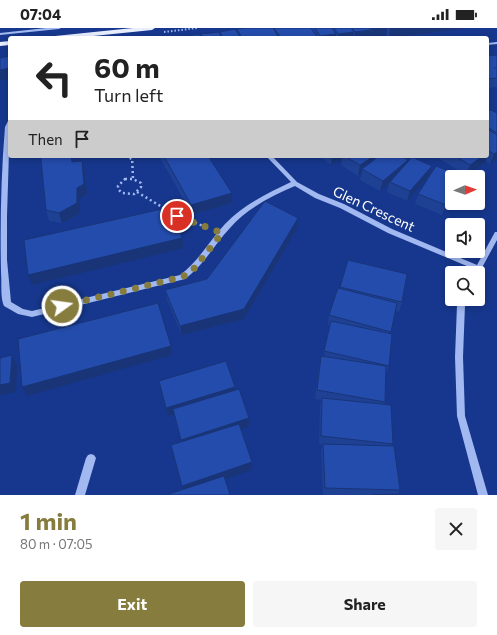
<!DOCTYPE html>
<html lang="en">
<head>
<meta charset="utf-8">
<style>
  body { margin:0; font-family:Commissioner,sans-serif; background:#f6f6f6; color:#222; height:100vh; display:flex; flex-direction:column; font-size:15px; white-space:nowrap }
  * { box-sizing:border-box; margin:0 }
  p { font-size:13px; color:#767676 }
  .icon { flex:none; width:22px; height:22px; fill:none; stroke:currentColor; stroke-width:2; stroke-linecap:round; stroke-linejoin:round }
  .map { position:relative; height:467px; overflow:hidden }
  .details { display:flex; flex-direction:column; background:#fff; flex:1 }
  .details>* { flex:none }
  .hud { position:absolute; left:8px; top:8px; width:481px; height:122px; border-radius:4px; box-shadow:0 2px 6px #0003; background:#fff; color:#222; overflow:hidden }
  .needle { width:26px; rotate:88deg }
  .tools { position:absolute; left:445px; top:142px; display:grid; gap:8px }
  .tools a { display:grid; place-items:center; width:40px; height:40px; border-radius:4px; background:#fff; box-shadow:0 2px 6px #0003; font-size:20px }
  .pin { position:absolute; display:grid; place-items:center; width:34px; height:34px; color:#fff; margin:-17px; border:2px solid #fff; border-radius:50%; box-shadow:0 1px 4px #0007 }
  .me { position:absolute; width:44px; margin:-22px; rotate:76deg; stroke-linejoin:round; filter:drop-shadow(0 0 3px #0008) }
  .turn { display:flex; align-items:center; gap:14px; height:84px; padding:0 20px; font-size:18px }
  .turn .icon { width:52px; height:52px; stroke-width:2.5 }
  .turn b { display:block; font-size:28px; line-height:34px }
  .then { display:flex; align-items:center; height:38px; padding:0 20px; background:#0003; gap:8px; font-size:15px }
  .round { display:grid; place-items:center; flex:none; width:42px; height:42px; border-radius:4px; background:#f6f6f6 }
  .summary { display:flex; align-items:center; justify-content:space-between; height:68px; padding:0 20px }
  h1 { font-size:24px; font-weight:700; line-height:30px; color:#857c3d }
  .button { display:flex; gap:8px; margin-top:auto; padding:8px 20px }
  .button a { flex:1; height:46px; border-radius:4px; background:#857c3d; color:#fff; font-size:16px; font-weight:700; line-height:46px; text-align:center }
  .button a+a { background:#f6f6f6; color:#222 }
  .status { display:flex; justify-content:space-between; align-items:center; height:28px; padding:0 20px; background:#fff; direction:ltr }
  .status svg { height:11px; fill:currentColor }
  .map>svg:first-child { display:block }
</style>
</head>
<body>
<div class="status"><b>07:04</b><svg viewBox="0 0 49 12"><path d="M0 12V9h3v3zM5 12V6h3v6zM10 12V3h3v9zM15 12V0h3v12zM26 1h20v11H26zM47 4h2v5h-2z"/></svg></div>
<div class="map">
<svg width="497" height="467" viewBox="0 0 497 467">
  <rect width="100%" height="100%" fill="#16378d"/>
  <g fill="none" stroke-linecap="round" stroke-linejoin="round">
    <!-- path-far1 -->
    <path stroke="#a1b8f0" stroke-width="2" stroke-dasharray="1.5 2" stroke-linecap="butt" d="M164,4L197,0"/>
    <!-- path -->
    <path stroke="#a1b8f0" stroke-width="2.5" stroke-dasharray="2 3" stroke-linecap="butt" d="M125,128L132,131
      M132,128L133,151
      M125,151H133L141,155V159L134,166L122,165L118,161V158Z
      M137,164L167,182
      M172,185L208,200"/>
    <!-- minor -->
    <path fill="#a1b8f0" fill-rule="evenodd" d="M46,0H61L59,1L0,7V5Z
      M497,14V16L487,17V15Z
      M10,92L7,188V232L11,274L23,281L32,283L180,247C199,233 209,213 225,196C243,177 268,165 291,154L266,128H272L297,154L319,166L344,176L392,201L477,237L495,204H497V212L478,247V245H472L474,241L388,205L340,180L315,170L295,158C272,168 247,180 230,200C214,217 204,237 185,251L32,289L18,286L4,278C0,269 2,255 1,244C0,196 1,147 5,99L8,93Z
      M460,271H468L465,277L463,329L465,388L488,467H478L457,388L455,329L457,277Z
      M91,426L94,427L96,430L85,467H75L86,430L88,427Z"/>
    <!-- major -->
    <path fill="#e9eeff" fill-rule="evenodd" d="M133,0H155L152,2L74,10H52L55,8Z
      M10,13V17L0,18V14Z"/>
  </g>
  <!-- wall -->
  <path fill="#1f4194" d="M246,0H469L389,10L386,7V9L375,10H182V9L201,10V6H220V4H237V1Z
    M497,27V59L487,60V28Z
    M487,84L497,85V84V131L490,136L485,133V135L466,147L435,128H487Z
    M44,128H74V134L82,133L85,143L87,166L80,171V186L62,195L49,193L46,182Z
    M159,128H208L232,165V175L192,187Z
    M320,128H400L408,132L407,135L432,138L429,148L407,173L387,164L389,156L380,163L360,152L362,145L358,148L341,137L342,131L331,137Z
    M452,149V170L442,187L415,176L418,166Z
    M298,190L297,201L244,291L182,307L167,272L165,262L207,251Z
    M348,232L402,274L399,284L395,283L390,305L389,338L386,345L385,374V376L393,416L392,417L400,462L398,466L402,467H323L321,424L322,417L319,416L320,378L321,372L315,371L319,337L321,328H324L330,297H328L329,287L340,260Z"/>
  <!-- shaded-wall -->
  <path fill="#193578" d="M381,0H387L386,9L370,10L372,1Z
    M390,0H469L389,10Z
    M371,2L370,10H354L355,4Z
    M354,4L353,10H338V6Z
    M336,6V10H320V8Z
    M10,40V51L0,53V42Z
    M489,124L485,135L466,147L470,137L483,128H487V126Z
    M497,124V131L490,136L494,126Z
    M71,128H74L75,145L72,134Z
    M332,128H343L342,131L331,137Z
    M374,128H384L362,141V145L358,148L360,137Z
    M408,132L405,142L390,154L389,156L380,163L383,153Z
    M82,133L85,143L87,166L80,171V186L62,195L59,185L77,160Z
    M432,138L429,148L407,173L410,163Z
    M232,165V175L192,187L191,177Z
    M452,166V170L442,187L446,177Z
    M298,190L297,201L244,291L182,307L180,298Z
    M182,210L184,220L32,257L28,247Z
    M171,318L172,327L27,368L22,359Z
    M12,327L17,337L16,364L0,367V357Z
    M235,359V368L168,388L166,380Z
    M249,390V399L183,420L181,412Z
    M252,434V442L184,465L182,458Z"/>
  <!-- building -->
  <path fill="#244cac" stroke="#193578" d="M246,0H273L279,10H242L237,1Z
    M274,0H311L317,9L307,10H281Z
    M315,0H332L336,6L320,8Z
    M334,0H351L354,4L338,6Z
    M352,0H369L371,2L355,4Z
    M371,0H381L372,1Z
    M235,1L241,10H223L220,4Z
    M219,4L222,10H202L201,6Z
    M199,6L201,10H182V9Z
    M497,27V42L494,39L497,42V50L487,51V28Z
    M10,28V40L0,42V30Z
    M491,82L497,85V105L487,99V84Z
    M487,101L497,107V124L494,126L487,122Z
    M44,128H71L72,134L82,133L84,156L77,160V175L59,185L46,182L41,131Z
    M164,128H208L232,165L191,177Z
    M344,128H374L360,137Z
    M379,128H400L408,132L383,153L362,141Z
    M455,128H483L470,137Z
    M412,129L432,138L410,163L390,154Z
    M436,138L462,148V149H452V166L446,177L418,166Z
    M265,173L298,190L244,281L180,298L165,262L207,251Z
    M171,179L182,210L28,247L24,212Z
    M348,232L407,246L402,274L340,259Z
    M338,260L397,275L391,304L329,287Z
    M158,275L171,318L22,359L18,311Z
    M331,293L392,306L389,338L324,323Z
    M12,327L10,355L0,357V330Z
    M321,328L386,338L385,374L317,362Z
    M226,333L235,359L166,380L159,353Z
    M239,361L249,390L181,412L173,381Z
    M322,370L391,377L393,416L321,408Z
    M239,396L252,434L182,458L171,417Z
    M323,416L394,418L400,462L325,460Z
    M224,448L230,467H166Z
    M402,466V467H371Z"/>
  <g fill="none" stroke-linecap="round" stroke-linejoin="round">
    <!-- route -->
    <path stroke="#857c3d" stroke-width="7" stroke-dasharray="0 12.6" d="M62,278L182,249L192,243L222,205L177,188"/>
  </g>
  <g text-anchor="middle" stroke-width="4" stroke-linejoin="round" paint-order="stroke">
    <!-- street labels -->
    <g font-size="14" fill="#fff" stroke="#16378d">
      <text transform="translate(374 181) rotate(25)" y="5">Glen Crescent</text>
    </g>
  </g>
</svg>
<div class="tools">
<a><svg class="needle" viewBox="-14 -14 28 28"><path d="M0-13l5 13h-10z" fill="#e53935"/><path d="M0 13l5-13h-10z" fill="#767676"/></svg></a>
<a><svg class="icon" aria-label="sound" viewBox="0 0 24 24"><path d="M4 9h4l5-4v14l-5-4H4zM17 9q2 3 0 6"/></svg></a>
<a><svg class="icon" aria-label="search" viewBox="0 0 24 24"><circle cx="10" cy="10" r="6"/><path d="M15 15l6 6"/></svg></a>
</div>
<div class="pin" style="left:177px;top:188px;background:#d93025"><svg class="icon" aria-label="arrive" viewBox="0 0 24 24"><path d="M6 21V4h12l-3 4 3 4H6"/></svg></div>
<svg class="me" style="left:62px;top:278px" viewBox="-20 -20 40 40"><circle r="17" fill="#857c3d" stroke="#fff" stroke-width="3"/><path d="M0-11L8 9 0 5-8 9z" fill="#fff"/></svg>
<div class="hud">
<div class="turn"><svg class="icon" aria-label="left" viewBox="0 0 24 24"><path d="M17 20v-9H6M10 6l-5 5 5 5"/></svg><div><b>60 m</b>Turn left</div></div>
<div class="then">Then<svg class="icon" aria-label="arrive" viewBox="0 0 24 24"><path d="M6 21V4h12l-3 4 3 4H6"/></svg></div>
</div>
</div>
<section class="details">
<div class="summary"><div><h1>1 min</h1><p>80 m · 07:05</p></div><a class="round"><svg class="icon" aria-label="close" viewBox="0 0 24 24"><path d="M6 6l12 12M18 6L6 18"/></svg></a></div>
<div class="button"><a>Exit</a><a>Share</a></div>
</section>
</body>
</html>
